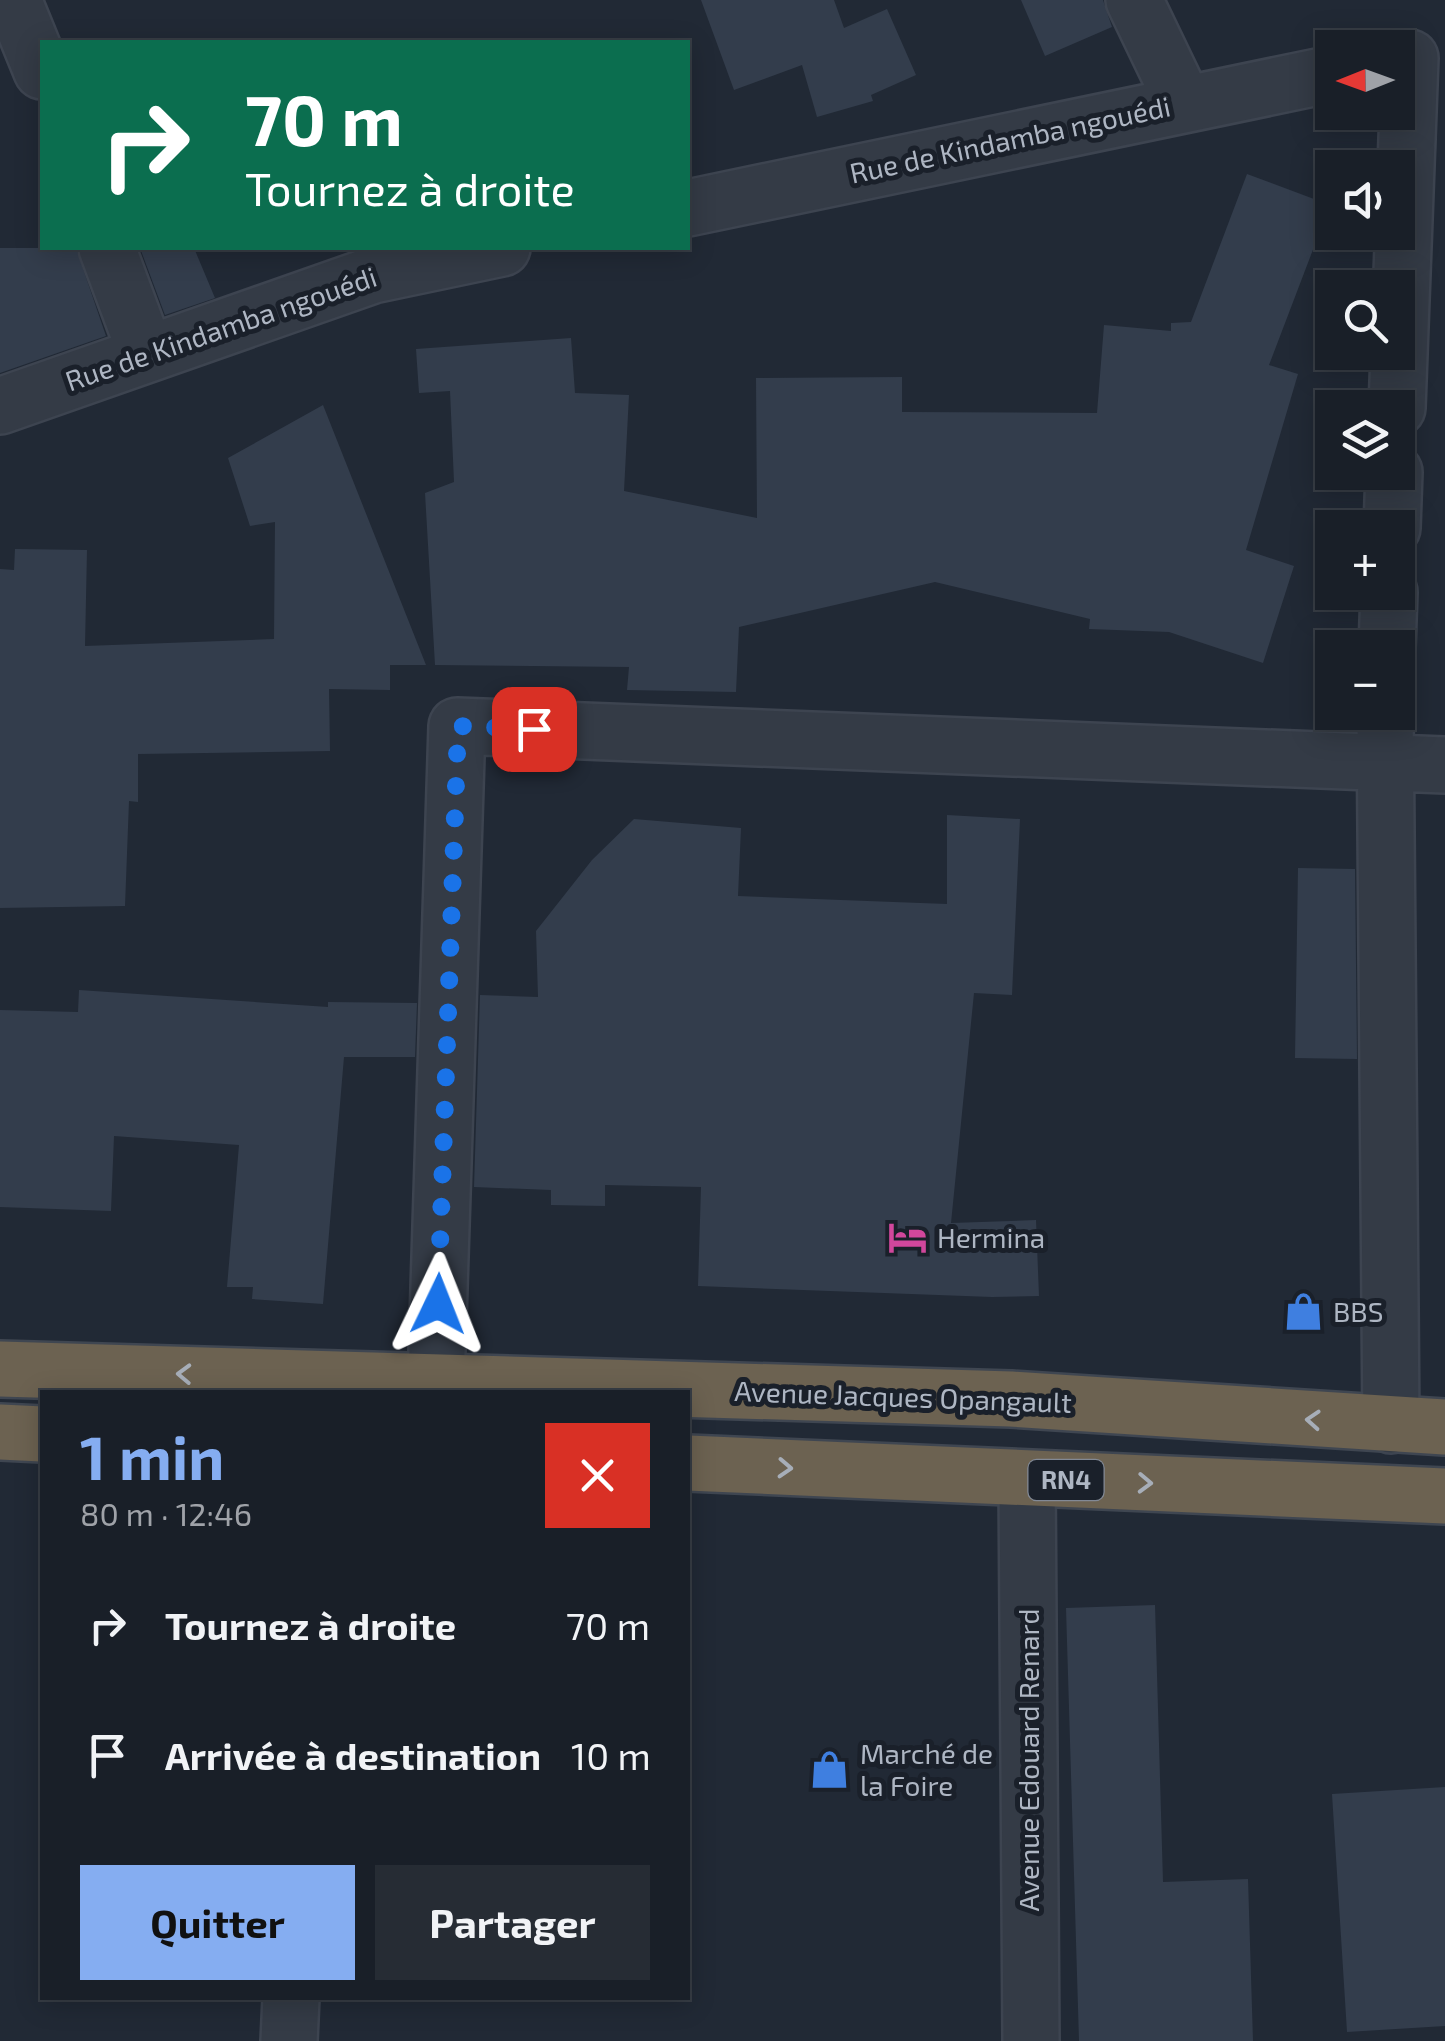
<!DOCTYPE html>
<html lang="fr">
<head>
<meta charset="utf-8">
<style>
  body { margin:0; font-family:"Exo 2",sans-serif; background:#262c34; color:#f1f3f6; height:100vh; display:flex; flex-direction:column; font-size:38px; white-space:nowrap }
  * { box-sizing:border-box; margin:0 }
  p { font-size:32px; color:#9fa2a8 }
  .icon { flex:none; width:55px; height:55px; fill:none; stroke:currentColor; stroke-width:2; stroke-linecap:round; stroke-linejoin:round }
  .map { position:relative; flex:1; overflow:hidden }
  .side { position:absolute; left:40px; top:1390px; width:650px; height:610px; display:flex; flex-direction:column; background:#191f28; border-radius:0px; box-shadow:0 5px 25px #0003,0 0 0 2px #373d45 }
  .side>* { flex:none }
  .guide { position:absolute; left:40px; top:40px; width:650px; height:210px; border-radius:0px; box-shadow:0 5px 25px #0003,0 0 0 2px #373d45; background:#0b6e4f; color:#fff; overflow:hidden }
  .needle { width:65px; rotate:269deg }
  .buttons { position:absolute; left:1315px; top:30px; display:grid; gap:20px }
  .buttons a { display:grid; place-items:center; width:100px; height:100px; border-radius:0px; background:#191f28; box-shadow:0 5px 25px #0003,0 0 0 2px #373d45; font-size:50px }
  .pin { position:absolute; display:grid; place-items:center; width:85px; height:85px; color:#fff; margin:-42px; border-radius:20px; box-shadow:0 5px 15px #0006 }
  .me { position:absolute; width:110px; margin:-55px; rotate:2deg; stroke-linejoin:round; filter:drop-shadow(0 0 8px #0008) }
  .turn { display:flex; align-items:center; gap:35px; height:210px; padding:0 40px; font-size:45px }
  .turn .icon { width:130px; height:130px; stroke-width:2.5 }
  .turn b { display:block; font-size:70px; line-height:85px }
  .round { display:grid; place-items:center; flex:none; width:105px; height:105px; border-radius:0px; background:#262c34 }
  .overview { display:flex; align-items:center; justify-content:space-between; height:170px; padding:0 40px }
  h1 { font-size:60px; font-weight:700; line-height:75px; color:#85adf1 }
  .primary-button { display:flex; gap:20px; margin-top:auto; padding:20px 40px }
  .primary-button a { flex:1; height:115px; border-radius:0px; background:#85adf1; color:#111; font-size:40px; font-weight:700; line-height:115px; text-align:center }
  .primary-button a+a { background:#262c34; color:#f1f3f6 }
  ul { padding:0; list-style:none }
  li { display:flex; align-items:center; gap:30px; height:130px; padding:0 40px }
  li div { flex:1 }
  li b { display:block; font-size:38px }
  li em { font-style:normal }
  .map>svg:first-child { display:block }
</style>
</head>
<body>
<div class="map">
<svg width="1445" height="2041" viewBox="0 0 1445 2041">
  <rect width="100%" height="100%" fill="#212935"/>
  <!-- building -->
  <path fill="#333d4c" d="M701,0H834L844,28L887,9L916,75L871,95L873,101L817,117L802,65L734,90Z
    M1021,0H1103L1112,27L1045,56Z
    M1247,174L1330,205L1269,365L1298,374L1246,550L1294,566L1263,663L1169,632L1089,629L1090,619L935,582L739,627L736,692L627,690L629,667L435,665L425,493L454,482L450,391L419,393L416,349L571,338L575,393L629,395L624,491L757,518L756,378L902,377V412L1097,413L1104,325L1171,331V323L1191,322Z
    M0,248H76L106,336L0,373Z
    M140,248H194L215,298L165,315Z
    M323,405L426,665H390V690L329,689L330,751L138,754V802L129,801L125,906L0,908V569L14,570L15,549L87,550L85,646L274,639L275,522L250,526L228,458Z
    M947,815L1020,819L1012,995L974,993L951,1223L1036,1220L1039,1296L992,1297L698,1286L701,1187L605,1185V1206L551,1205V1190L474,1187L480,995L538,997L536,931L592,860L634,819L741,828L738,896L947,904Z
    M1298,868L1355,869L1357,1059L1295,1058Z
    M79,990L328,1007V1002L417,1003L415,1057H344L323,1304L252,1299L253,1287H227L239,1145L114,1136L111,1211L0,1207V1010L78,1012Z
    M1155,1605L1163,1882L1248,1879L1253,2041H1079L1066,1608Z
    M1445,1787V2026L1347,2032L1332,1794Z"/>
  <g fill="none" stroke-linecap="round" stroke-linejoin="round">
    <defs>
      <path id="minor" d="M13,0L42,71
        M1134,0L1184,104
        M688,208L1332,74
        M107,248L146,353
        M0,406L373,275L502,248
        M1397,408L1410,58
        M1392,528L1394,472
        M1387,648L1389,592
        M1385,712L1391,1425
        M436,1382L457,726L1445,765
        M1027,1479L1031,2041
        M289,2041L291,1998"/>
      <path id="highway" d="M0,1369L1011,1399L1445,1427
        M0,1432L42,1434
        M688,1463L1445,1496"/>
    </defs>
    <!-- minor casing -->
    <use href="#minor" stroke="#3d4450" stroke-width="60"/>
    <!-- highway casing -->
    <use href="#highway" stroke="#3f4651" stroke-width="60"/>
    <!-- minor -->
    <use href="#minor" stroke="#343b46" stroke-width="55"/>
    <!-- highway -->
    <use href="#highway" stroke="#6c6251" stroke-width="55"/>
  </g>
  <!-- one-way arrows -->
  <defs><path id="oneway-chevron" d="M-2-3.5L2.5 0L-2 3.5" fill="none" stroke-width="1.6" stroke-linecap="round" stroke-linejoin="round" transform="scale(2.5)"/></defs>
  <g stroke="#a7aeb8">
    <use href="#oneway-chevron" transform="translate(184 1374) rotate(-178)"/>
    <use href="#oneway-chevron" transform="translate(1313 1420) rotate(-176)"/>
    <use href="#oneway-chevron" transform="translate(785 1468) rotate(3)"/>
    <use href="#oneway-chevron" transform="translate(1145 1483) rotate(2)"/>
  </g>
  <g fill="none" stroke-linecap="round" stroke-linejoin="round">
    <!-- route -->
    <path stroke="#1a73e8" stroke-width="18" stroke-dasharray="0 32.4" d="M438,1304L458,726L534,729"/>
  </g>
  <!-- icons -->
  <defs>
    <symbol id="hotel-bare" viewBox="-9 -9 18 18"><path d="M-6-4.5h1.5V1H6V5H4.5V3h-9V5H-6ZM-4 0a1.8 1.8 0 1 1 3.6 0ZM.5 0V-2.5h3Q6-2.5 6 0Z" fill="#d1479c" stroke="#1a202a" stroke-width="2.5" paint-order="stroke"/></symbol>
    <symbol id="shop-bare" viewBox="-9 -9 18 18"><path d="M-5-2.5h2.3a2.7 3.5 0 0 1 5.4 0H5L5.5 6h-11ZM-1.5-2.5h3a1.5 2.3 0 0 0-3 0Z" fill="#3f7fe0" stroke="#1a202a" stroke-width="2.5" paint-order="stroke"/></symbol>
  </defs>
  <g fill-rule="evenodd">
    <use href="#hotel-bare" x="880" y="1210" width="55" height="55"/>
    <use href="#shop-bare" x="1276" y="1284" width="55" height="55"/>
    <use href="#shop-bare" x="802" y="1742" width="55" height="55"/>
  </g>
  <g text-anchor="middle" stroke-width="10" stroke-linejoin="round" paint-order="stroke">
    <!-- shield labels -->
    <rect fill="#1a202a" stroke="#828995" stroke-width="2.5" x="1028.5" y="1460" width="75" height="40" rx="8"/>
    <g font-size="25" font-weight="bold" fill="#aeb6c3">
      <text x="1066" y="1489">RN4</text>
    </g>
    <!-- street labels -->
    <g font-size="28" fill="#aeb6c3" stroke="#1a202a">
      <text transform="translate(1010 140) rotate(-12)" y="10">Rue de Kindamba ngouédi</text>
      <text transform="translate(221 329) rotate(-19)" y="10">Rue de Kindamba ngouédi</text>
      <text transform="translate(903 1397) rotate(2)" y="10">Avenue Jacques Opangault</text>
      <text transform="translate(1029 1760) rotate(-90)" y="10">Avenue Edouard Renard</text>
    </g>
    <!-- poi labels -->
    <g font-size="28" fill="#aeb6c3" stroke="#1a202a" text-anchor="start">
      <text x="937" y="1248">Hermina</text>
      <text x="1333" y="1322">BBS</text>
      <text x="860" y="1764">Marché de<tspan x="860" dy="32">la Foire</tspan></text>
    </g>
  </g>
</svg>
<div class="buttons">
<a><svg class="needle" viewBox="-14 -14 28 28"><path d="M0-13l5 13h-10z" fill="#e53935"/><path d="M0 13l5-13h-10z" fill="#9fa2a8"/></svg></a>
<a><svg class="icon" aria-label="sound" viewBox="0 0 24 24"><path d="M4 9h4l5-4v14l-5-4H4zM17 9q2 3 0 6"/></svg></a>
<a><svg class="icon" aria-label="search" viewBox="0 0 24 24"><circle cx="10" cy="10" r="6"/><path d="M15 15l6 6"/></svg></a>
<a><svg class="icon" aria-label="layers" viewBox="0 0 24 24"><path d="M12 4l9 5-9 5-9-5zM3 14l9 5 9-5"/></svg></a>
<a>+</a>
<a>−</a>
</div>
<div class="pin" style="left:534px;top:729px;background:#d93025"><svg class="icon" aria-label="arrive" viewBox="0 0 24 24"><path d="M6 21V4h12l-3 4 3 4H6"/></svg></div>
<svg class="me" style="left:438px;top:1304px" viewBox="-20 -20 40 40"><path d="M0-17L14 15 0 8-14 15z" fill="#1a73e8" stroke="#fff" stroke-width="4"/></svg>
<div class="guide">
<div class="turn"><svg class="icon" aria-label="right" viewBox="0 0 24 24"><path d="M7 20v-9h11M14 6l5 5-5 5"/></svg><div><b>70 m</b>Tournez à droite</div></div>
</div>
<section class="side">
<div class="overview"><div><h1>1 min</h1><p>80 m · 12:46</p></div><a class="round" style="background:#d93025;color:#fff"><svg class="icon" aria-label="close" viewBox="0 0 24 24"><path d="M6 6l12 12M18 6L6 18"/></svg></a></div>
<ul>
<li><svg class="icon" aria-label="right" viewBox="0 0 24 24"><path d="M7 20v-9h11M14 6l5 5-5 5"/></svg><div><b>Tournez à droite</b></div><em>70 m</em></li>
<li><svg class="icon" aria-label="arrive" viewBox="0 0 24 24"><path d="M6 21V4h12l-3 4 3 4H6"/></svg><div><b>Arrivée à destination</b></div><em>10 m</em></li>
</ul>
<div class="primary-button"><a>Quitter</a><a>Partager</a></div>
</section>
</div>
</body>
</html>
